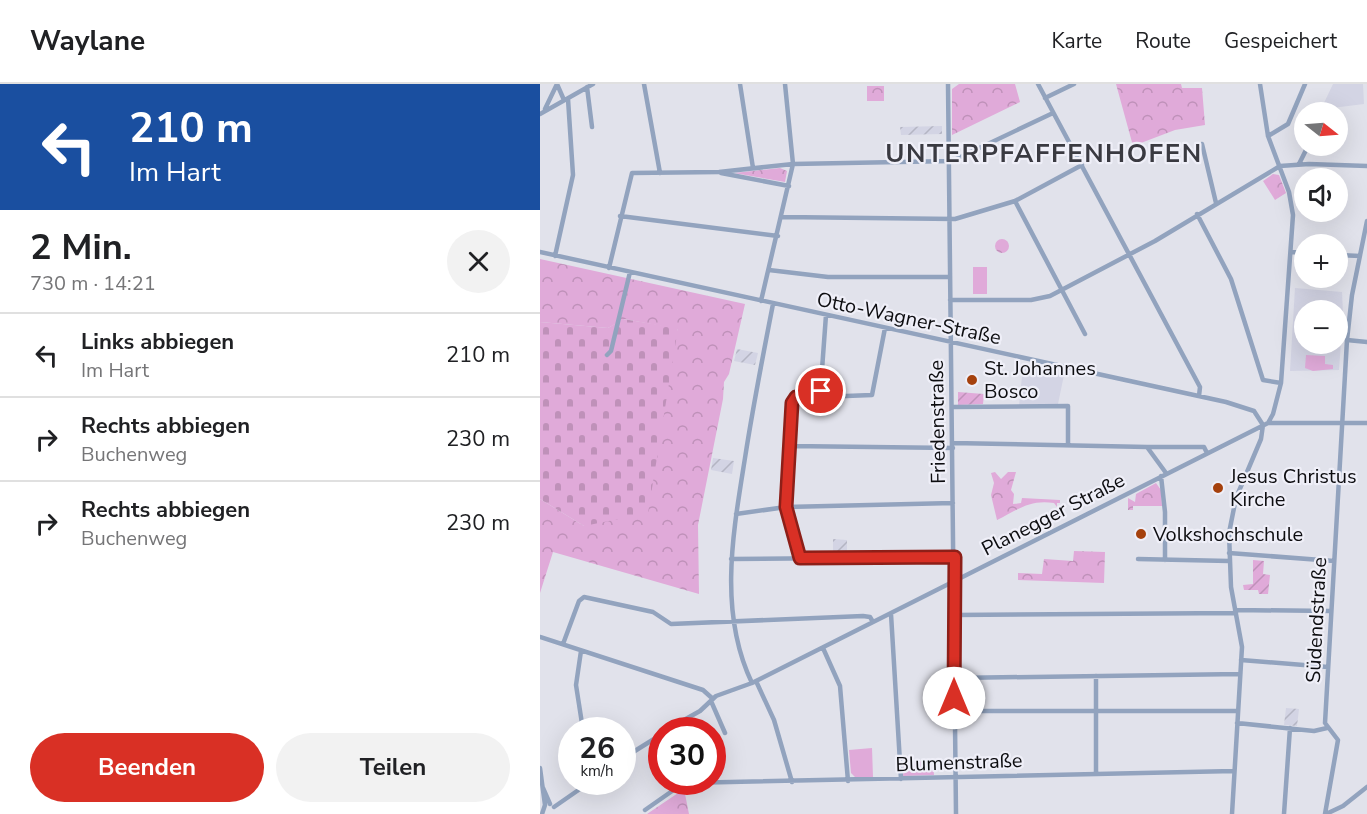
<!DOCTYPE html>
<html lang="de">
<head>
<meta charset="utf-8">
<style>
  body { margin:0; font-family:"Nunito Sans",sans-serif; background:#f2f2f2; color:#202124; height:100vh; display:flex; flex-direction:column; font-size:22px; white-space:nowrap }
  * { box-sizing:border-box; margin:0 }
  p { font-size:20px; color:#757577 }
  .icon { flex:none; width:33px; height:33px; fill:none; stroke:currentColor; stroke-width:2; stroke-linecap:round; stroke-linejoin:round }
  .map { position:relative; flex:1; overflow:hidden }
  .side { display:flex; flex-direction:column; background:#fff; width:540px }
  .side>* { flex:none }
  .guide { background:#1a4fa0; color:#fff; overflow:hidden }
  .needle { width:39px; rotate:107deg }
  .fabs { position:absolute; left:754px; top:18px; display:grid; gap:12px }
  .fabs a { display:grid; place-items:center; width:54px; height:54px; border-radius:50%; background:#fff; box-shadow:0 6px 24px #0002; font-size:30px }
  .speed { position:absolute; left:18px; top:633px; display:flex; gap:12px; font-size:30px; font-weight:700; text-align:center }
  .speed>* { display:grid; place-content:center; width:78px; height:78px; border-radius:50%; background:#fff; box-shadow:0 6px 24px #0002; line-height:1 }
  .speed small { font-size:15px; font-weight:400 }
  .speed .limit { border:9px solid #d22; background:#fff; color:#111 }
  .pin { position:absolute; display:grid; place-items:center; width:51px; height:51px; color:#fff; margin:-26px; border:3px solid #fff; border-radius:50%; box-shadow:0 2px 6px #0007 }
  .me { position:absolute; width:66px; margin:-33px; rotate:0deg; stroke-linejoin:round; filter:drop-shadow(0 0 4px #0008) }
  .turn { display:flex; align-items:center; gap:21px; height:126px; padding:0 30px; font-size:27px }
  .turn .icon { width:78px; height:78px; stroke-width:2.5 }
  .turn b { display:block; font-size:42px; line-height:51px }
  .round { display:grid; place-items:center; flex:none; width:63px; height:63px; border-radius:32px; background:#f2f2f2 }
  .headline { display:flex; align-items:center; justify-content:space-between; height:102px; padding:0 30px }
  h1 { font-size:36px; font-weight:700; line-height:45px }
  .button { display:flex; gap:12px; margin-top:auto; padding:12px 30px }
  .button a { flex:1; height:69px; border-radius:36px; background:#d93025; color:#fff; font-size:24px; font-weight:700; line-height:69px; text-align:center }
  .button a+a { background:#f2f2f2; color:#202124 }
  ul { padding:0; list-style:none }
  li { display:flex; align-items:center; gap:18px; height:84px; padding:0 30px; border-top:2px solid #e0e0e0 }
  li div { flex:1 }
  li b { display:block; font-size:22px }
  li em { font-style:normal }
  header { display:flex; align-items:center; gap:36px; box-sizing:border-box; height:84px; padding:0 30px; background:#fff; border-bottom:2px solid #e0e0e0 }
  header strong { font-size:28px }
  nav { display:flex; gap:33px; margin-inline-start:auto; font-size:21px }
  main { display:flex; flex:1; min-height:0 }
  .map>svg:first-child { display:block }
</style>
</head>
<body>
<header>
<strong>Waylane</strong>
<nav><a>Karte</a><a>Route</a><a>Gespeichert</a></nav>
</header>
<main>
<section class="side">
<div class="guide">
<div class="turn"><svg class="icon" aria-label="left" viewBox="0 0 24 24"><path d="M17 20v-9H6M10 6l-5 5 5 5"/></svg><div><b>210 m</b>Im Hart</div></div>
</div>
<div class="headline"><div><h1>2 Min.</h1><p>730 m · 14:21</p></div><a class="round"><svg class="icon" aria-label="close" viewBox="0 0 24 24"><path d="M6 6l12 12M18 6L6 18"/></svg></a></div>
<ul>
<li><svg class="icon" aria-label="left" viewBox="0 0 24 24"><path d="M17 20v-9H6M10 6l-5 5 5 5"/></svg><div><b>Links abbiegen</b><p>Im Hart</p></div><em>210 m</em></li>
<li><svg class="icon" aria-label="right" viewBox="0 0 24 24"><path d="M7 20v-9h11M14 6l5 5-5 5"/></svg><div><b>Rechts abbiegen</b><p>Buchenweg</p></div><em>230 m</em></li>
<li><svg class="icon" aria-label="right" viewBox="0 0 24 24"><path d="M7 20v-9h11M14 6l5 5-5 5"/></svg><div><b>Rechts abbiegen</b><p>Buchenweg</p></div><em>230 m</em></li>
</ul>
<div class="button"><a>Beenden</a><a>Teilen</a></div>
</section>
<div class="map">
<svg width="827" height="730" viewBox="0 0 827 730">
  <defs>
    <pattern id="industrial-furrows" width="10" height="10" patternUnits="userSpaceOnUse" patternTransform="scale(1.5)"><rect width="10" height="10" fill="#d3d4e4"/><path d="M-1 1l2-2M0 10L10 0M9 11l2-2" fill="none" stroke="#b4b5c3"/></pattern>
    <pattern id="forest-crowns" width="20" height="18" patternUnits="userSpaceOnUse" patternTransform="scale(1.5)"><rect width="20" height="18" fill="#e0aad9"/><path d="M2 6a3 3 0 1 1 6 0M12 15a3 3 0 1 1 6 0" fill="none" stroke="#bf91b9"/></pattern>
    <pattern id="cemetery-stones" width="16" height="16" patternUnits="userSpaceOnUse" patternTransform="scale(1.5)"><rect width="16" height="16" fill="#e0aad9"/><path d="M2 7V4a2 2 0 0 1 4 0v3zM10 15v-3a2 2 0 0 1 4 0v3z" fill="#bf91b9"/></pattern>
    <pattern id="garden-furrows" width="10" height="10" patternUnits="userSpaceOnUse" patternTransform="scale(1.5)"><rect width="10" height="10" fill="#e0aad9"/><path d="M-1 1l2-2M0 10L10 0M9 11l2-2" fill="none" stroke="#bf91b9"/></pattern>
  </defs>
  <rect width="100%" height="100%" fill="#e1e2eb"/>
  <!-- built -->
  <path fill="#d3d4e4" fill-rule="evenodd" d="M793,0H823L824,20L792,24L783,21Z
    M755,204L802,208L803,230L799,286L750,287ZM765,226H798V260H765Z
    M483,282L524,291L518,320L479,322Z"/>
  <!-- industrial -->
  <path fill="url(#industrial-furrows)" d="M402,42V50L361,51L360,43Z
    M197,265L218,269L215,281L194,277Z
    M173,374L194,377L192,390L171,386Z
    M293,455L307,456V469L293,470Z
    M746,624L759,625L757,642L744,641Z"/>
  <!-- grass -->
  <path fill="#e0aad9" d="M433,183H447V210H433Z
    M766,271L785,272V280L793,281V285L773,287L765,284Z
    M332,664L333,693H315L311,689L309,666Z"/>
  <!-- forest -->
  <path fill="url(#forest-crowns)" d="M419,0H475L480,18L412,51V5Z
    M576,0H641L642,4H662L665,41L635,46L593,62Z
    M327,2H344V17H327Z
    M240,84L247,87L245,98L194,89Z
    M733,90L739,91L746,109L735,116L723,97Z
    M455 162a7 7 0 1 1 14 0a7 7 0 1 1-14 0Z
    M0,175L205,220L189,290L184,298L183,315L158,441L159,510L13,468L0,509V415L44,442L138,245L84,235L68,244L0,238Z
    M455,388L461,395L468,388H476L471,406L474,410L473,420L481,419L482,414L520,416V419H517V423L514,419C490,415 477,426 457,436L451,411L454,399L451,389Z
    M616,399L621,406L622,422H593V426H588V414L595,418L596,410Z
    M534,467L565,468L564,499L478,496V489L502,490L504,475L533,477Z
    M393,677L394,691L363,692V678Z
    M144,705L149,730H107Z"/>
  <!-- cemetery -->
  <path fill="url(#cemetery-stones)" d="M83,235L138,244L108,429L44,442L0,415V238L68,244Z"/>
  <!-- garden -->
  <path fill="url(#garden-furrows)" d="M418,308L444,310L443,320L418,321Z
    M713,476L724,477L723,490L730,491L728,510H719L718,506H704L703,501L713,500Z"/>
  <g fill="none" stroke-linecap="round" stroke-linejoin="round">
    <!-- minor -->
    <path stroke="#92a3be" stroke-width="4.5" d="M17,0L24,16
      M104,0L120,89
      M200,0L213,84
      M408,0L416,730
      M498,0L660,303L659,312
      M720,0L728,52L749,108L753,131L741,299L733,330L728,339
      M47,3L52,43
      M505,14L534,0
      M5,25L17,0
      M783,28L784,26
      M0,30L53,0
      M728,52L748,40L765,0
      M662,60L676,119
      M759,80L768,62
      M181,89L249,102
      M475,117L545,250
      M657,130L691,195L723,296L741,299
      M80,132L238,152
      M242,133L415,135L475,117L542,81
      M0,168L686,318L714,327L723,341
      M752,168L765,169
      M798,171L820,172
      M15,172L33,91L28,15
      M69,184L92,89L179,88L253,80L412,77L513,29
      M229,186L288,193H409
      M410,216H491L510,212L615,157L740,82L769,80L827,82
      M221,217L253,80L245,0
      M807,256L827,258
      M67,271L71,267L90,188
      M280,313L332,311L345,244
      M413,323L528,322V361
      M413,359L607,363L626,389
      M250,362L413,364
      M607,363H664L667,369
      M621,392L625,428V476
      M196,430L246,423L413,419
      M689,469L794,477
      M260,474L246,423L252,319L256,313H280L286,231
      M191,475L415,473
      M598,475L689,477
      M695,526L791,527
      M351,530L361,695
      M414,531L696,529
      M0,553L163,606L173,615
      M23,560L39,517L44,513L113,528L131,540L323,532L330,533L333,538
      M283,564L300,602L308,697
      M41,567L36,601L43,646
      M701,576L788,583
      M414,594L700,590
      M216,597L234,636L252,698
      M212,599C178,528 193,449 205,374C213,322 223,271 233,220
      M171,617L185,649
      M414,627H698
      M697,639L774,647L787,644
      M126,646L160,627L176,612L212,599L728,339H827
      M82,675L122,650
      M0,684L5,721
      M556,688V592
      M145,699L694,687
      M3,704L10,720
      M14,723L50,698
      M105,726L145,698
      M2,730L5,721
      M692,730L702,563L691,503L689,449L696,414L721,355L723,341
      M744,730L750,644
      M785,730L798,656L785,639L807,256L812,211L827,137
      M786,730L803,722L827,703"/>
  </g>
  <g fill="none" stroke-linecap="round" stroke-linejoin="round">
    <defs>
      <path id="route" d="M281,307L280,313H256L252,319L246,423L260,474L415,473L414,614"/>
    </defs>
    <!-- route casing -->
    <use href="#route" stroke="#8d1f18" stroke-width="15"/>
    <!-- route -->
    <use href="#route" stroke="#d93025" stroke-width="10"/>
  </g>
  <!-- markers -->
  <g fill="#a5410d" stroke="#efeff8" stroke-width="2">
    <circle cx="432" cy="296" r="6"/>
    <circle cx="678" cy="404" r="6"/>
    <circle cx="601" cy="450" r="6"/>
  </g>
  <g text-anchor="middle" stroke-width="4.5" stroke-linejoin="round" paint-order="stroke">
    <!-- street labels -->
    <g font-size="20" fill="#0d0d10" stroke="#efeff8">
      <text transform="translate(369 234) rotate(12)" y="7">Otto-Wagner-Straße</text>
      <text transform="translate(397 338) rotate(-91)" y="7">Friedenstraße</text>
      <text transform="translate(513 430) rotate(-27)" y="7">Planegger Straße</text>
      <text transform="translate(776 536) rotate(-87)" y="7">Südendstraße</text>
      <text transform="translate(419 678) rotate(-2)" y="7">Blumenstraße</text>
    </g>
    <!-- poi labels -->
    <g font-size="20" fill="#0d0d10" stroke="#efeff8" text-anchor="start">
      <text x="444" y="291">St. Johannes<tspan x="444" dy="23">Bosco</tspan></text>
      <text x="690" y="399">Jesus Christus<tspan x="690" dy="23">Kirche</tspan></text>
      <text x="613" y="457">Volkshochschule</text>
    </g>
    <!-- district labels -->
    <g font-size="26" font-weight="bold" letter-spacing="1.5" fill="#3a3a41" stroke="#efeff8">
      <text x="504" y="78">UNTERPFAFFENHOFEN</text>
    </g>
  </g>
</svg>
<div class="fabs">
<a><svg class="needle" viewBox="-14 -14 28 28"><path d="M0-13l5 13h-10z" fill="#e53935"/><path d="M0 13l5-13h-10z" fill="#757577"/></svg></a>
<a><svg class="icon" aria-label="sound" viewBox="0 0 24 24"><path d="M4 9h4l5-4v14l-5-4H4zM17 9q2 3 0 6"/></svg></a>
<a>+</a>
<a>−</a>
</div>
<div class="speed"><div>26<small>km/h</small></div><div class="limit">30</div></div>
<div class="pin" style="left:281px;top:307px;background:#d93025"><svg class="icon" aria-label="arrive" viewBox="0 0 24 24"><path d="M6 21V4h12l-3 4 3 4H6"/></svg></div>
<svg class="me" style="left:414px;top:614px" viewBox="-20 -20 40 40"><circle r="19" fill="#fff"/><path d="M0-13L10 11 0 6-10 11z" fill="#d93025"/></svg>
</div>
</main>
</body>
</html>
